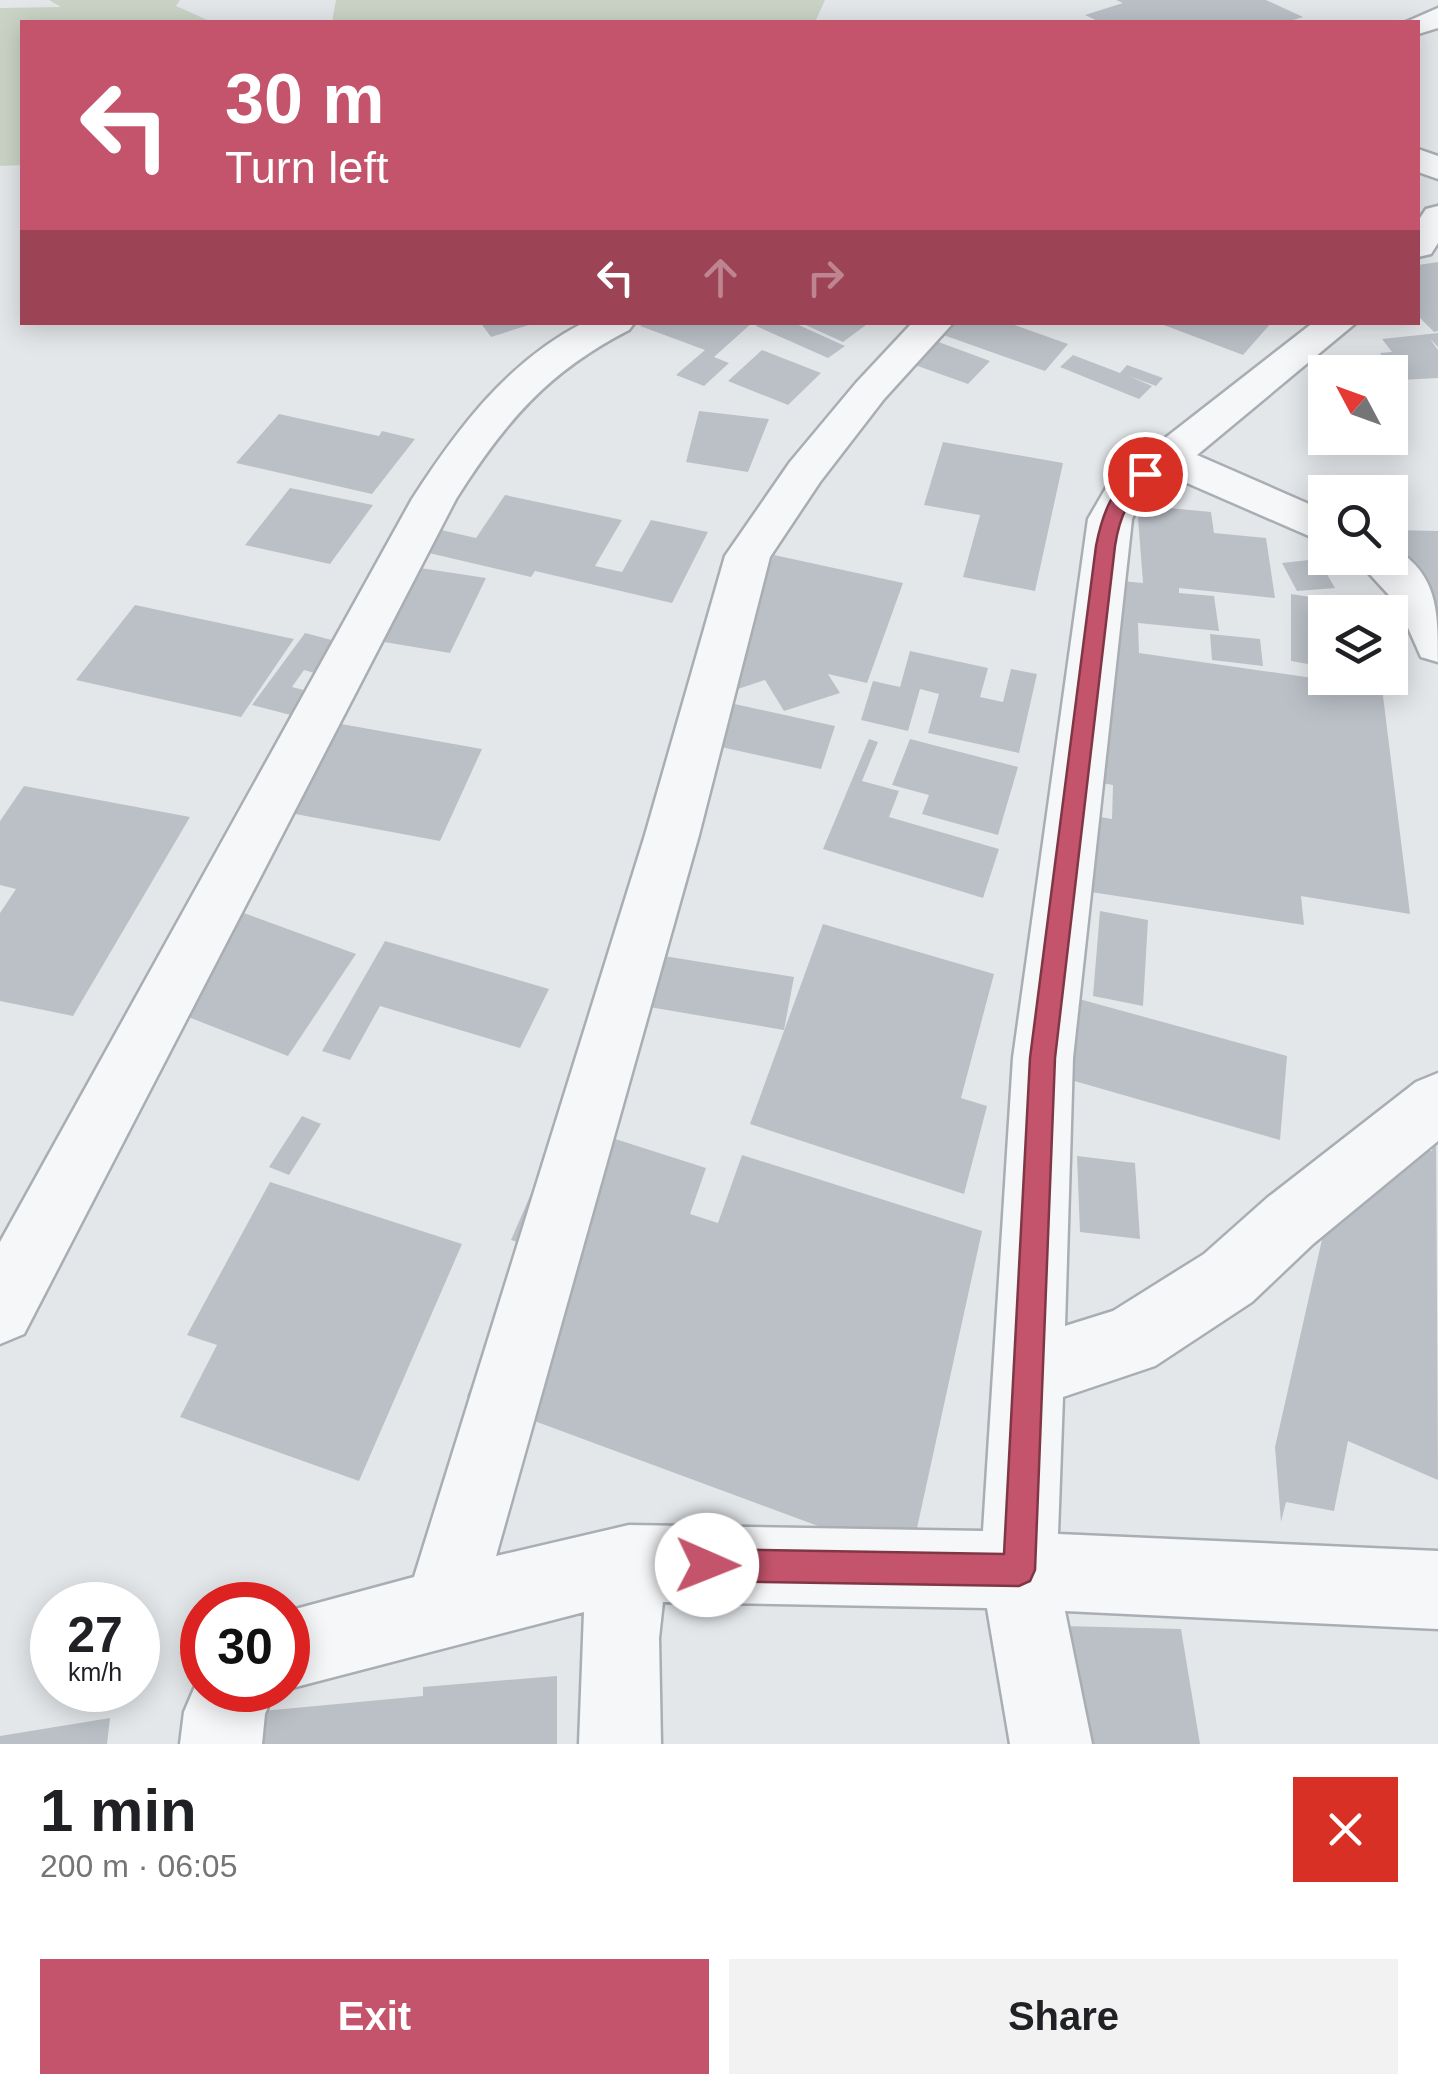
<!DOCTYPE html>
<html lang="en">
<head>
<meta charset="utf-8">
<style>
  body { margin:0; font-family:Helvetica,sans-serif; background:#f2f2f2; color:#202124; height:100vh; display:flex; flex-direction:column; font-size:38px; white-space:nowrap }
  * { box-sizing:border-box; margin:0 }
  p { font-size:32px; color:#757577 }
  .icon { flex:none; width:55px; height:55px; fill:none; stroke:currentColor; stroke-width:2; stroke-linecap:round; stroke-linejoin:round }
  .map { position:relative; height:1744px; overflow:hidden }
  .drawer { display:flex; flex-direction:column; background:#fff; flex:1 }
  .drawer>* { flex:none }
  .top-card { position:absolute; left:20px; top:20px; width:1400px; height:305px; border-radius:0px; box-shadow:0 5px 25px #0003; background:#c4546b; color:#fff; overflow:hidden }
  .needle { width:65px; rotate:311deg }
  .controls { position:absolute; left:1308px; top:355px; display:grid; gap:20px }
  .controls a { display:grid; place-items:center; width:100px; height:100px; border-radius:0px; background:#fff; box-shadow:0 5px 25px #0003; font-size:50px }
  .speed { position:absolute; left:30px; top:1582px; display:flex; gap:20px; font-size:50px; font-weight:700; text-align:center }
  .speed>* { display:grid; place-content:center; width:130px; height:130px; border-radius:50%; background:#fff; box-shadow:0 5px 25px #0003; line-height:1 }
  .speed small { font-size:25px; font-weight:400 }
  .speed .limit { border:15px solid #d22; background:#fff; color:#111 }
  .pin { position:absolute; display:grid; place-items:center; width:85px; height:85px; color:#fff; margin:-42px; border:5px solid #fff; border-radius:50%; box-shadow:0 2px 10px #0007 }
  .me { position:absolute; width:110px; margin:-55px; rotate:91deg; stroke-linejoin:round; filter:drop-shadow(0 0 8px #0008) }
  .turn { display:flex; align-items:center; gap:35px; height:210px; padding:0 40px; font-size:45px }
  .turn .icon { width:130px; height:130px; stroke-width:2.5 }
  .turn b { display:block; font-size:70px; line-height:85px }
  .lanes { display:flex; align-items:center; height:95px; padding:0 40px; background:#0003; justify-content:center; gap:50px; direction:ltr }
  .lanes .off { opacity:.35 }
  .round { display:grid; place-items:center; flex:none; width:105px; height:105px; border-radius:0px; background:#f2f2f2 }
  .summary { display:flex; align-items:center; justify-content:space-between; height:170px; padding:0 40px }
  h1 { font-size:60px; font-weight:700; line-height:75px }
  .action { display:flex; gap:20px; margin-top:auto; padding:20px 40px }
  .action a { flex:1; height:115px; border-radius:0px; background:#c4546b; color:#fff; font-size:40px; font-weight:700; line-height:115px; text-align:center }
  .action a+a { background:#f2f2f2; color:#202124 }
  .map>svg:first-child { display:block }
</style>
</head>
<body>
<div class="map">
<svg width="1438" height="1744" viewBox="0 0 1438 1744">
  <rect width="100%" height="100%" fill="#e4e7ea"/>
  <!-- green -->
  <path fill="#cad4c6" d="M49,0H180L176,6L212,22H22V165L0,166V8L61,7Z
    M336,0H825L815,22H332Z"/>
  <!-- building -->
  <path fill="#bbc0c7" d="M1116,0H1266L1303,17L1287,22H1100L1085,15L1123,3Z
    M1438,262V331L1434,332L1418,316V265Z
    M480,322H534L535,323L491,337Z
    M645,322H753L714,357L729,363L704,386L676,375L705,350L640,326Z
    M761,322H792L845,346L828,358L756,326Z
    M799,322H870L843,342Z
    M921,322H1006L1068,344L1045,371L918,326Z
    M1156,322H1272L1243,355Z
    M1438,333V347L1430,339L1438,350V378L1399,380L1380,353L1392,352L1382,339Z
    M925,337L990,361L968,384L901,360Z
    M762,350L821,373L788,405L728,381Z
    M1073,355L1120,373L1127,365L1163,378L1156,386L1129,376L1152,386L1139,399L1060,367Z
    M699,411L769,419L748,472L686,462Z
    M279,414L379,436L382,431L415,439L372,494L236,463Z
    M943,442L1063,463L1035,591L963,577L980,515L924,505Z
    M290,488L373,505L330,564L245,545Z
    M505,495L622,520L595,566L622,572L651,520L708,532L672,603L535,571L531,577L399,546L415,524L476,538Z
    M1137,505L1211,512L1214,533L1266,538L1275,598L1179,588V593L1214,596L1219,631L1138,623L1139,653L1382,688L1410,914L1301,896L1304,925L1078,890L1083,814L1112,819L1113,785L1071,778L1101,579L1143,583Z
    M1394,530L1438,531V639Z
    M774,555L903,583L867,683L828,674L840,693L784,711L765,680L735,690L745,619Z
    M1318,559L1335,588L1297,591L1282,563Z
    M394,564L486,578L450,653L354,637Z
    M1291,594L1342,602L1343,612H1325V667L1291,661Z
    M135,605L294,639L241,717L76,680Z
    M305,633L351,645L328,677L304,670L292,687L327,696L310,720L252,705Z
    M1210,634L1260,639L1263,666L1212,660Z
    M910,651L988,668L980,697L1003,702L1011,669L1037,674L1019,753L928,733L939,694L920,689L908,731L861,720L873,681L900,687Z
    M712,699L835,726L821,769L694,741Z
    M313,719L482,749L440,841L263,808Z
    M869,739L878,742L862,781L899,791L889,817L999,849L983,898L823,849Z
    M910,739L1018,767L998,835L922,814L929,795L892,785Z
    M24,786L190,817L73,1016L0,1001V913L16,889L0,885V821Z
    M233,909L356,954L288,1056L160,1006Z
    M1100,911L1148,920L1143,1006L1093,996Z
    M823,924L994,974L961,1098L987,1106L964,1194L750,1124Z
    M385,941L549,989L520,1048L380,1006L350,1060L322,1051Z
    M633,951L794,977L784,1030L620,1002Z
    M1079,999L1287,1056L1280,1140L1064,1078Z
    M302,1116L321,1124L289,1175L269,1167Z
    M562,1122L706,1168L690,1214L718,1223L742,1155L982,1231L910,1560L467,1396L531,1247L511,1240Z
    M1436,1126L1438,1480L1348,1441L1334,1511L1286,1502L1281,1522L1275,1447L1345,1138L1432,1151Z
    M1077,1156L1135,1163L1140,1239L1080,1232Z
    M270,1182L462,1244L359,1481L180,1417L217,1345L187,1335Z
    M1026,1625L1181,1629L1200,1744H1021Z
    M557,1676V1744H246L250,1712L423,1696V1687Z
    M110,1718L107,1744H0V1736Z"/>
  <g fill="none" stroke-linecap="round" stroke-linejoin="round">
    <defs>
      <path id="minor" d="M1438,8V28L1418,34V22H1406Z
        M1418,149L1438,156V179L1418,172Z
        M1438,206V243L1431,254L1418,257V221L1426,209Z
        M585,322H635L629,330C547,372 505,422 456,499L24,1334L0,1344V1242L412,499C458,428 508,361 585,322Z
        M913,322H954L884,399L820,482L770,557L699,835L496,1556L629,1525L983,1531L1013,1058L1088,519L1110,481L1314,322H1357L1197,455L1325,511V543L1171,476L1142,499L1132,519L1073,1058L1065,1326L1113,1311L1204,1254L1267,1198L1416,1082L1438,1073V1141L1313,1244L1252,1302L1155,1366L1063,1397L1058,1534L1438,1551V1629L1065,1611L1092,1744H1010L987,1608L663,1602L659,1638L661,1744H579L584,1612L288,1689V1611L414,1577L645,835L725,556L790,462L856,383Z
        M1390,546C1438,572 1438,610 1438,662L1421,657L1398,605L1355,558H1390Z
        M202,1670V1690H275L265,1714L262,1744H180L184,1712Z"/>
    </defs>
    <!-- minor casing -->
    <use href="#minor" stroke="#a9aeb4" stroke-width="5"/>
    <!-- minor -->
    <use href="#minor" fill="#f6f7f9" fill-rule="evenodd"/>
  </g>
  <!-- route -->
  <path fill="#c4546b" stroke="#7f3746" stroke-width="2.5" d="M1145,468L1154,474C1130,501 1121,508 1115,546L1055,1058L1035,1570L1030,1581L1019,1586L707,1581L696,1576L691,1565L696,1554L707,1549L1004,1554L1030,1058L1096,546C1102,515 1113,481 1145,468Z"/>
</svg>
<div class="controls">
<a><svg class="needle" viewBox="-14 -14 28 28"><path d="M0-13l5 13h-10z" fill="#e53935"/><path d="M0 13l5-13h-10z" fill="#757577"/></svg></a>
<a><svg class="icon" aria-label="search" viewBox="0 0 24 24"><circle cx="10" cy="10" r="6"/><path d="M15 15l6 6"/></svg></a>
<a><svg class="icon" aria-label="layers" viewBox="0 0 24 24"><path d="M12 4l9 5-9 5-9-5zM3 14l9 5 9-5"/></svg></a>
</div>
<div class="speed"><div>27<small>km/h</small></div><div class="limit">30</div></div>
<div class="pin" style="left:1145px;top:474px;background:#d93025"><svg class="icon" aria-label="arrive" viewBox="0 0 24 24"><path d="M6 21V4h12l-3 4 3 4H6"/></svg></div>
<svg class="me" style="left:707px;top:1565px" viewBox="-20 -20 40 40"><circle r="19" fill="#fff"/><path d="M0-13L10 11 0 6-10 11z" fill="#c4546b"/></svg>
<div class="top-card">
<div class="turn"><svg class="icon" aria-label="left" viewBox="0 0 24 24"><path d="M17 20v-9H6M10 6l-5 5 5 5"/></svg><div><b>30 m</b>Turn left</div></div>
<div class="lanes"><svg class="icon" aria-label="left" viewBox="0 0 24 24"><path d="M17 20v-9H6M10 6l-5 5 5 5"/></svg><svg class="icon off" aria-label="ahead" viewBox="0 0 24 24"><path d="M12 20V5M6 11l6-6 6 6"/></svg><svg class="icon off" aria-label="right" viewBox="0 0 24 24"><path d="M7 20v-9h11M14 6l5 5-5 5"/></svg></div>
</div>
</div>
<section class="drawer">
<div class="summary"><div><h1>1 min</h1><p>200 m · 06:05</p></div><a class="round" style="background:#d93025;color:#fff"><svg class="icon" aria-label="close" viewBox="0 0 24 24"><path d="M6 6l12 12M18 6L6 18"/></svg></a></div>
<div class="action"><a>Exit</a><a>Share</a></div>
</section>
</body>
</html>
